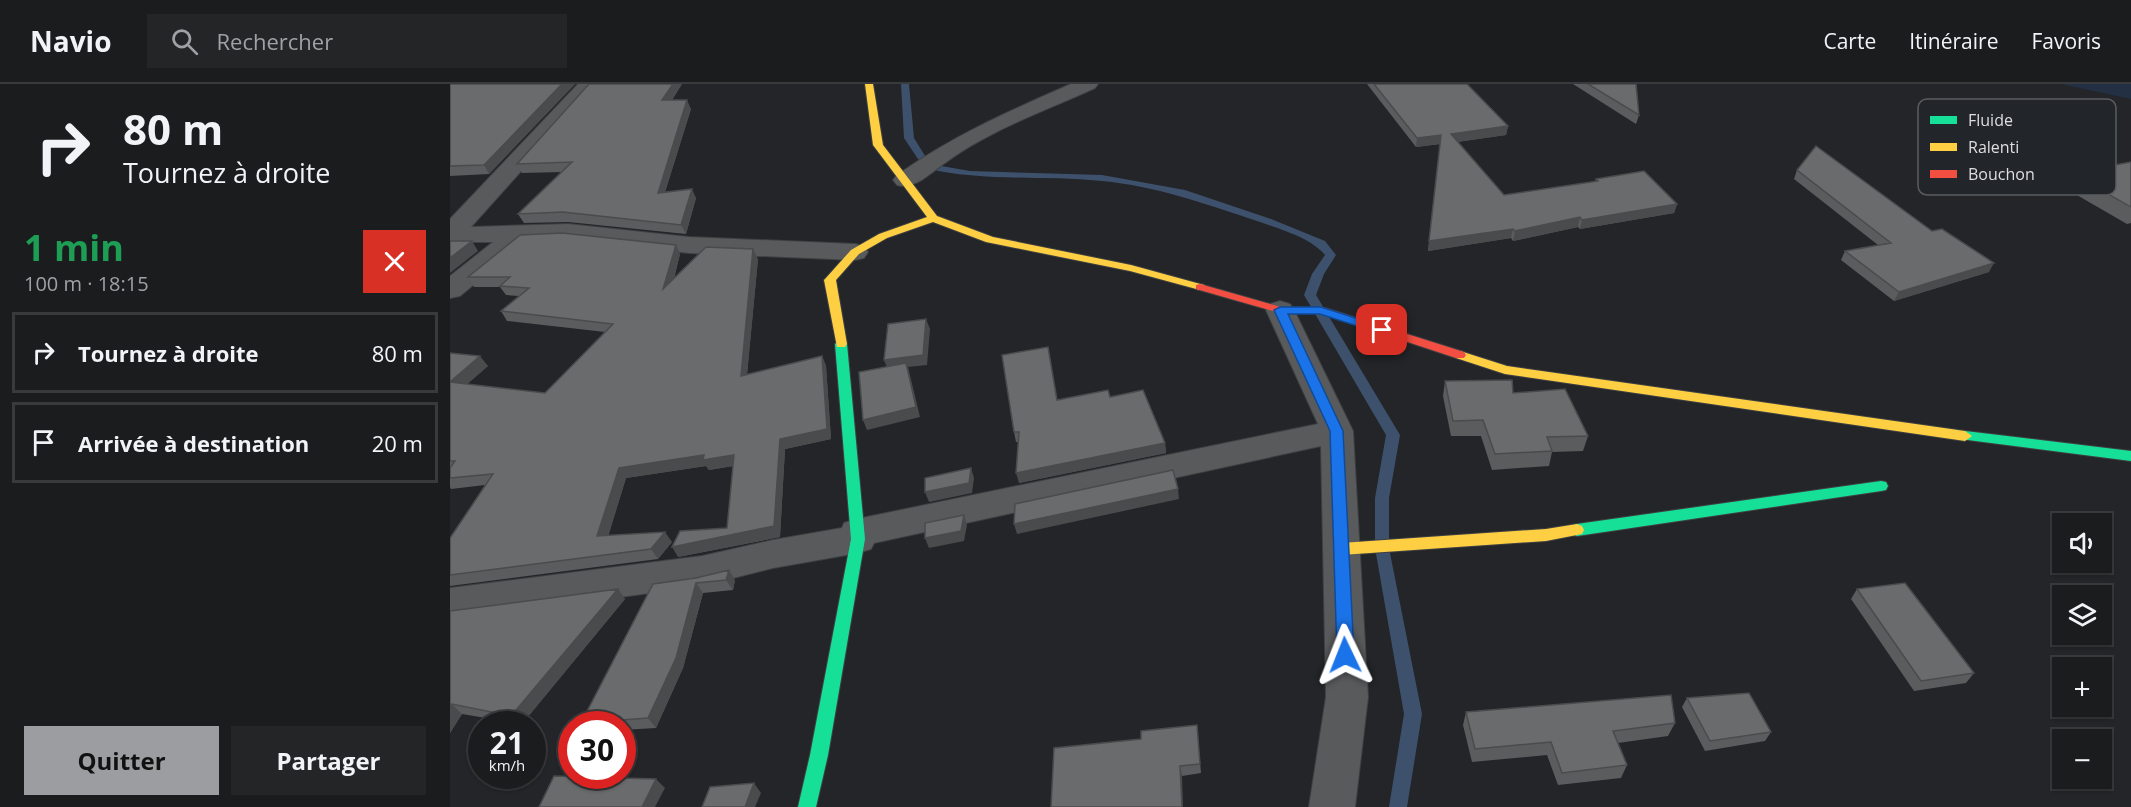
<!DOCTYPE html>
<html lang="fr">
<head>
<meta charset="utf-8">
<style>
  body { margin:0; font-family:"Open Sans",sans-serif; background:#232527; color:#f1f3f6; height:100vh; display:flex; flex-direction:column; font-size:22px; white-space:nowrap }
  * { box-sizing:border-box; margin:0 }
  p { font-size:20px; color:#9fa1a4 }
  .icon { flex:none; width:33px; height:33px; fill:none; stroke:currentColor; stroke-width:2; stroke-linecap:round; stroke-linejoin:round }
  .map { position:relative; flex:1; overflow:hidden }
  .details { display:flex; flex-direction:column; background:#1a1c1e; width:450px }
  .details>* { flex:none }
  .top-card { background:#1a1c1e; color:#f1f3f6; overflow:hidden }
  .controls { position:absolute; left:1602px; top:429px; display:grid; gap:12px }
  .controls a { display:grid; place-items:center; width:60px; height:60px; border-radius:0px; background:#1a1c1e; box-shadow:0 2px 4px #0004,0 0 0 2px #383a3c; font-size:30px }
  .speed { position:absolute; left:18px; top:627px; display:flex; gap:12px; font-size:30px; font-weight:700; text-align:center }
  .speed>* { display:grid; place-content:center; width:78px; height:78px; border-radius:50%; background:#1a1c1e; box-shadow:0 2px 4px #0004,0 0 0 2px #383a3c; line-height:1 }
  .speed small { font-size:15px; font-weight:400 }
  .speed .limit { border:9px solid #d22; background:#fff; color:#111 }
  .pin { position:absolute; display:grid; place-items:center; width:51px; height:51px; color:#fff; margin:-26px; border-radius:12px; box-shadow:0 3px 9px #0006 }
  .me { position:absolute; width:66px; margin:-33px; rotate:358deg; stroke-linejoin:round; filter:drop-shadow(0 0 4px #0008) }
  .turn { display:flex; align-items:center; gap:21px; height:126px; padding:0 24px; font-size:27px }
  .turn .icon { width:78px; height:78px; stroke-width:2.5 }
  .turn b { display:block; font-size:42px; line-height:51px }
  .round { display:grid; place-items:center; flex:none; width:63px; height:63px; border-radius:0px; background:#232527 }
  .overview { display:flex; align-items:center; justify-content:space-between; height:102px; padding:0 24px }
  h1 { font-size:36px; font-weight:700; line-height:45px; color:#1e9e55 }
  .cta { display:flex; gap:12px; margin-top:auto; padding:12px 24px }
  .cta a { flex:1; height:69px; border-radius:0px; background:#9b9da0; color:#111; font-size:24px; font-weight:700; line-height:69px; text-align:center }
  .cta a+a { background:#232527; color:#f1f3f6 }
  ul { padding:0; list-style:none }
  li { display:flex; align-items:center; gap:18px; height:81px; margin:0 12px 9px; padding:0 12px; border:3px solid #383a3c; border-radius:0px }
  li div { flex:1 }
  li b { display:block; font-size:22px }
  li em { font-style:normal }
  header { display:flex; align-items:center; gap:36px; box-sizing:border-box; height:84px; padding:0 30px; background:#1a1c1e; border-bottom:2px solid #383a3c }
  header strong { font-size:28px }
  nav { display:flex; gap:33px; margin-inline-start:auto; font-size:21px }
  .search { width:420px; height:54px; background:#232527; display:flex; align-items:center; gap:15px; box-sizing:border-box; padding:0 21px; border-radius:0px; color:#9fa1a4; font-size:22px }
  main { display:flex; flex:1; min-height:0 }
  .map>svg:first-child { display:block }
</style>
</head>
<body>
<header>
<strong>Navio</strong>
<div class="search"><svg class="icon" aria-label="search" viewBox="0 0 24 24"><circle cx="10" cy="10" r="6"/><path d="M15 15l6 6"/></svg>Rechercher</div>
<nav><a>Carte</a><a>Itinéraire</a><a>Favoris</a></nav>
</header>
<main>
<section class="details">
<div class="top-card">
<div class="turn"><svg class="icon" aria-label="right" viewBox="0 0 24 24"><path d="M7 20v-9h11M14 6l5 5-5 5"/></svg><div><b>80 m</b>Tournez à droite</div></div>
</div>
<div class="overview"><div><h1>1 min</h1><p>100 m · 18:15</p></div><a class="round" style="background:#d93025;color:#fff"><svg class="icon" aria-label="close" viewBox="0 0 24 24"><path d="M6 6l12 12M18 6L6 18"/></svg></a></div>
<ul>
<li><svg class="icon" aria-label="right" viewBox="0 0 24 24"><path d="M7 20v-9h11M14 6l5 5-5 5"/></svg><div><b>Tournez à droite</b></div><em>80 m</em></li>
<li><svg class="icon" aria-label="arrive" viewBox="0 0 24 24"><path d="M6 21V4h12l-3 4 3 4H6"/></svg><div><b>Arrivée à destination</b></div><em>20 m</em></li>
</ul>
<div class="cta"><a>Quitter</a><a>Partager</a></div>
</section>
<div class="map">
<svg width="1681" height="723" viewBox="0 0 1681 723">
  <rect width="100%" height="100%" fill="#232528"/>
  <!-- green -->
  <path fill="#233043" d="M1611,0H1681V15Z"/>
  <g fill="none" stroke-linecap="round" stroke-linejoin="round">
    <!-- stream -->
    <path fill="#3d516c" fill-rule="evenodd" d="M451,0H459L464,54L480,80L520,87L652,91L735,106L821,135L875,157L886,171L874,190L866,211L950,351L939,414V464L972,630L957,723H939L954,630L925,464V414L936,351L854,211L862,190L875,171C860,153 829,145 807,137C756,120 705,102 652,97C592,91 533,98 474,84L454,54Z"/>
    <defs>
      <path id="street" d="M128,0H149L21,143L118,140L239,153L405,160L414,162L418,168L414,174L405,176L239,169L118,156L75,158L10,212L0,214V192L43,158H0V135Z
        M621,0H648L645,4C595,27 539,46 495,79C480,89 465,106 447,101L443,96L447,91C504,51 557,28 621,0Z
        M830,217L840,220L844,226L903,347L918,613L905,723H859L876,613L871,362L424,459L421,465L408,469L323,484L252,502L0,536V504L252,472L323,456L392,444L394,439L407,435L868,340L816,226L820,220Z"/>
      <path id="fast" d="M391,256L397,260L415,455L378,671L366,723H348L360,671L401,455L385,260Z
        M1515,347L1681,367V377L1510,355L1508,352L1510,349Z
        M1431,397L1436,398L1438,402L1436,406L1431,407L1127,452L1122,450L1120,446L1122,442L1127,440Z"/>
      <path id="slow" d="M415,0H423L433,61L487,132L543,153L681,181L754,201L756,203L750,206L680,187L536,158L483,138L437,154L409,170L386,196L397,260L395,263H387L374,196L376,194L401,166L429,150L477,133L423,61Z
        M1010,267L1057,282L1515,347L1522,352L1515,357L1055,290L1006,274L1004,271L1006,268Z
        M1127,440L1132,442L1134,446L1132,450L1096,457L891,471L886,469L884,465L886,461L891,459L1096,445Z"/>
      <path id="jam" d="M750,200L831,223L875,224L1014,268L1016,271L1014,274H1006L870,229H830L746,205V201Z"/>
    </defs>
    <!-- street casing -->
    <use href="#street" stroke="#3e4042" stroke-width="2"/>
    <!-- fast casing -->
    <use href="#fast" stroke="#3e4042" stroke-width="2"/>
    <!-- slow casing -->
    <use href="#slow" stroke="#3e4042" stroke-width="2"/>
    <!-- jam casing -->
    <use href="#jam" stroke="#3e4042" stroke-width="2"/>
    <!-- street -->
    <use href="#street" fill="#595a5c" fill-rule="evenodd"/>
    <!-- fast -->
    <use href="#fast" fill="#16e098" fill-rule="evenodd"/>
    <!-- slow -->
    <use href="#slow" fill="#ffcf43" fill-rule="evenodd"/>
    <!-- jam -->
    <use href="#jam" fill="#f24e42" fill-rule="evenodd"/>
  </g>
  <!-- wall -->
  <path fill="#5a5c5e" d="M0,0H125L39,90L0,92Z
    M232,0L222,16L241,25L215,108L246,114L236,150L118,138L74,139L68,130L112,88L72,89L67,80Z
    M917,0H1017L1058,42L1056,51L1007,58L1054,111L1145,98L1146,95L1227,120L1224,129L1130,145L1128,143L1063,157L1061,154L978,167L990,60L966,63Z
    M1123,0H1186L1189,31L1186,40Z
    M1681,78V139L1677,140L1613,103L1621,89Z
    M1347,86L1482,147L1539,188L1444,217L1391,176L1395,167L1428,161L1344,95Z
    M230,170L224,195L308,175L297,290L372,272L376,282L381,355L335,365L330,453L228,473L277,444L283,382L259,386L256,382L176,394L158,452L222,458L208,475L0,502V454L35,401L1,405L0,403V269L38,282L17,300L95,309L155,248L57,237L51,227L69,212L56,211L50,203H24L18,193Z
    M995,297L1063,309L1138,352L1133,367L1102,368L1099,382L1042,386L1031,352H1001L993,312Z
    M660,313L715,359L716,369L569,399L568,358H566L564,348L607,316Z
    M246,494L285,496L283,506L253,509L233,584L206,644L172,646V640H133L131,639Z
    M1407,505L1524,589L1516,599L1464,607L1401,515Z
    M175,515L72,640L12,630L0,649V527Z
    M1237,614L1321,648L1315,657L1255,667L1232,623Z
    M1016,628L1225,639L1218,652L1168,659L1177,681L1171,694L1108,701L1097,671L1022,678L1013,641Z
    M747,641L751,689L732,692L691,655Z"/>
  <!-- shaded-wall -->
  <path fill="#4a4b4c" d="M112,0H125L39,90L34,81Z
    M223,0H232L216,24L212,16Z
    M237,16L241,25L212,118L208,109Z
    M1058,42L1056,51L1000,59L1001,50Z
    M991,51L990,60L966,63L967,54Z
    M242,105L246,114L236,150L231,141Z
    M1227,120L1224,129L1130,145L1132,136Z
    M1130,133L1128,143L1063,157L1065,147Z
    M1063,145L1061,154L978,167L979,157Z
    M22,157L28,167L0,189V174Z
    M226,161L230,170L218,215L213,205Z
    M303,165L308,175L296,302L291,292Z
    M1544,179L1539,188L1444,217L1449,208Z
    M476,235L480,245L477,281L458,283L470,333L417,346L413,336L438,286L434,276Z
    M30,272L38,282L8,308L0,298Z
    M372,272L376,282L381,355L335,365L330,453L228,473L222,463L324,442L330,355Z
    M715,359L716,369L569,399L566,389Z
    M254,371H284L289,381L259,386L256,382L176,394L155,463L147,452L169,384Z
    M521,384L524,394L522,409L479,418L475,408Z
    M728,405L729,415L567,450L564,440Z
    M514,431L517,441L514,457L479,464L475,454Z
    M215,448L222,458L208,475L201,465Z
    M279,486L285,496L283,506L276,496Z
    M246,499L253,509L233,584L206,644L198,634Z
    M168,505L175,515L72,640H70L61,632Z
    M2,620L12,630L0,649V623Z
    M730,682L732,692L733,723H732Z
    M206,695L215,704L205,723H192Z
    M304,699L311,709L305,723H295Z"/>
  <!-- building -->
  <path fill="#696b6d" stroke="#4a4b4c" stroke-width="1.5" d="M0,0H112L34,81L0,82Z
    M139,0H223L212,16H237L208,109L242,105L231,141L113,128L68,130L122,78L67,80Z
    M924,0H1017L1058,42L1001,50L1054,111L1148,97L1146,95L1194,87L1227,120L1132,136L1130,133L1065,147L1063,145L979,157L991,51L967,54Z
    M1138,0H1186L1189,31Z
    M1366,62L1482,147L1492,145L1544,179L1449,208L1395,167L1441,159L1347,86Z
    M1681,78V123L1621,89Z
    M112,149L226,161L213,205L256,163L303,165L291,292L372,272L377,345L330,355L324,442L222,463L230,447L277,444L284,371L253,376L254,371L169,384L147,452L215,448L201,465L0,491V454L43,390L0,394V384L5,377H0V269L30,272L0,298L95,309L163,240L51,227L79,204L50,202L60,193H18L70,151Z
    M0,157H22L0,174Z
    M476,235L473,271L434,276L438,240Z
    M598,263L607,316L658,306L660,313L693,306L715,359L566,389L569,348H564L552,271Z
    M456,279L466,323L413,336L409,288Z
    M1062,296L1063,309L1115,305L1138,352L1097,353L1102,367L1045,370L1033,336L1003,337L995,297Z
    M521,384L519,399L475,408V394Z
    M723,386L728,405L564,440L565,420Z
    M514,431L511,447L475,454V439Z
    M279,486L276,496L246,499L226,574L198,634L131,639L203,500L246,494Z
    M1455,499L1524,589L1471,597L1407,505Z
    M168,505L61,632L2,620L0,623V527Z
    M1299,609L1321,648L1260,657L1237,614Z
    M1221,611L1225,639L1163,647L1177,681L1112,689L1101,658L1025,665L1016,628Z
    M747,641L750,680L730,682L732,723H601L604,664L691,655V647Z
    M104,692L206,695L192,723H89Z
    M304,699L295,723H252L260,703Z"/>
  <!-- route -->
  <path fill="#1a73e8" stroke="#114b97" stroke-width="1.5" d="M830,223H871L937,244L938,246L932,250L870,230H838L893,347L904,571L901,576L895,578L889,576L887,571L880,347L824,226Z"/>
  <!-- legend -->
  <rect x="1468" y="15" width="198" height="96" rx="9" fill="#222529" stroke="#5a5c60" stroke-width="1.5"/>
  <rect x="1480" y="32" width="27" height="8" fill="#16e098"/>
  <rect x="1480" y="59" width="27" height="8" fill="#ffcf43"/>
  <rect x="1480" y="86" width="27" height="8" fill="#f24e42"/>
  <g font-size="16" fill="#dcdee1">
    <text x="1518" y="42">Fluide</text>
    <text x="1518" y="69">Ralenti</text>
    <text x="1518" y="96">Bouchon</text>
  </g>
</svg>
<div class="controls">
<a><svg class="icon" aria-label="sound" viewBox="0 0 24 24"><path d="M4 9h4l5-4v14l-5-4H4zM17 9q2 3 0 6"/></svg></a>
<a><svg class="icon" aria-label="layers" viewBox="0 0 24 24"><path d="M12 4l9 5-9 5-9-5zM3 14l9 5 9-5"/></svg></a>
<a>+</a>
<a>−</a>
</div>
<div class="speed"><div>21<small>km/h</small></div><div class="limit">30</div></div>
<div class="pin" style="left:932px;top:246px;background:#d93025"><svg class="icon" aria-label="arrive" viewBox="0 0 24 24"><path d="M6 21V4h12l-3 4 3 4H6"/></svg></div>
<svg class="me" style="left:895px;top:571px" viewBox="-20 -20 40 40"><path d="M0-17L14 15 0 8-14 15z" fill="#1a73e8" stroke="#fff" stroke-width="4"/></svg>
</div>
</main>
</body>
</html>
